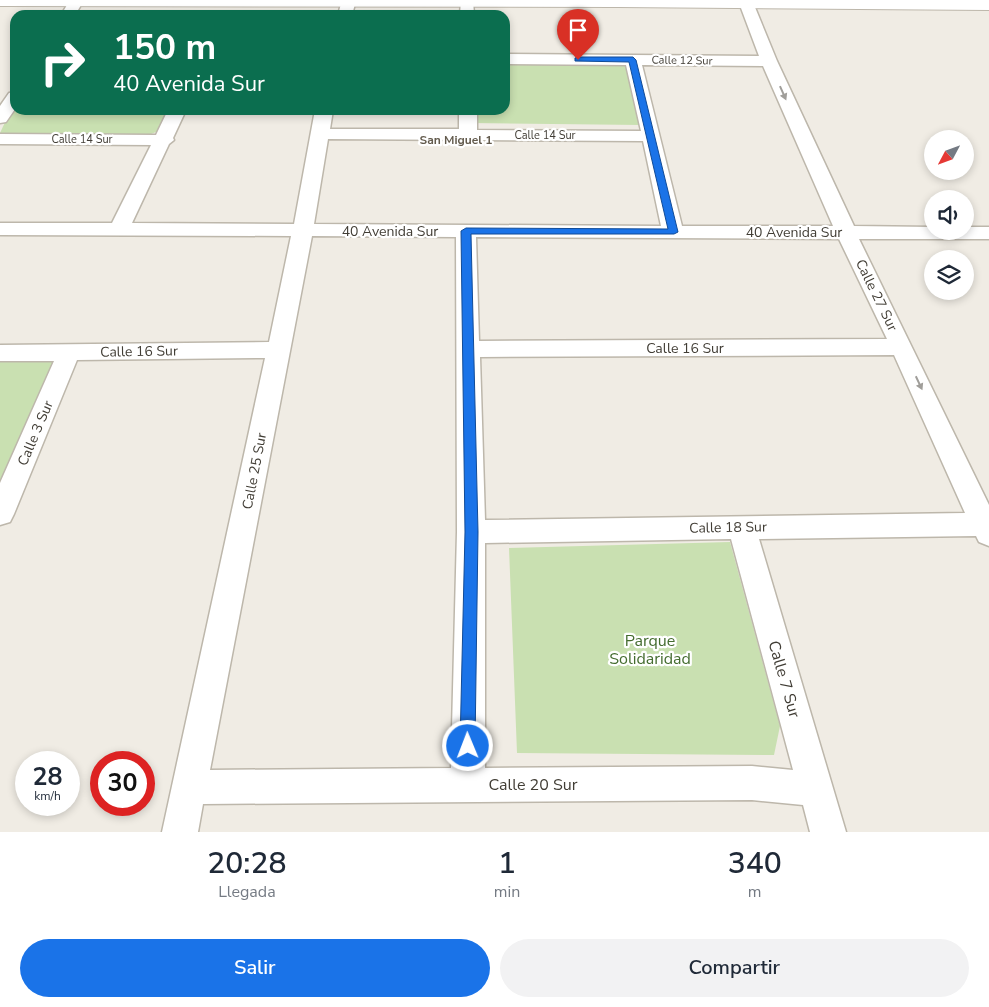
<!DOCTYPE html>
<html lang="es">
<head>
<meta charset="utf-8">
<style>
  body { margin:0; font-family:"Nunito Sans",sans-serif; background:#f2f2f3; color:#1f2937; height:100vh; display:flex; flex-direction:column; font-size:19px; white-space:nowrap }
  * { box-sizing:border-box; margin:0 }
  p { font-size:16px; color:#747a83 }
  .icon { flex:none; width:28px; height:28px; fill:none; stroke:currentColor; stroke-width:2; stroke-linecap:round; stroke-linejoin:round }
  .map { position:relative; height:832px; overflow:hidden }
  .sheet { display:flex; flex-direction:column; background:#fff; flex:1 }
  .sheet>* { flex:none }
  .banner { position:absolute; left:10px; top:10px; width:500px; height:105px; border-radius:15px; box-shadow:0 2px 8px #0003; background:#0b6e4f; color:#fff; overflow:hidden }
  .needle { width:32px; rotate:229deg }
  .controls { position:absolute; left:924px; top:130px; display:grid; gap:10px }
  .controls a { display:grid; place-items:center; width:50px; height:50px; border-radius:50%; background:#fff; box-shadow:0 2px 8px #0003; font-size:25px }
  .speed { position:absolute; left:15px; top:751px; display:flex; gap:10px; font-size:25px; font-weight:700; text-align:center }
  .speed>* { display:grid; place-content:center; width:65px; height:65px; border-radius:50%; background:#fff; box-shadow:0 2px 8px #0003; line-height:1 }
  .speed small { font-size:12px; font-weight:400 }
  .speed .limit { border:8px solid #d22; background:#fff; color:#111 }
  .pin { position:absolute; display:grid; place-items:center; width:42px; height:42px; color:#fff; margin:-51px -21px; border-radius:50% 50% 50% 0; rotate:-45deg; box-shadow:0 0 5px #0007 }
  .pin .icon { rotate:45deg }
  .me { position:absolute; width:55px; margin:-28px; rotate:359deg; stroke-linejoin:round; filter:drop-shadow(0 0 4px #0008) }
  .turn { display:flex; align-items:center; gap:18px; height:105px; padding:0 20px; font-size:22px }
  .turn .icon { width:65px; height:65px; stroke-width:2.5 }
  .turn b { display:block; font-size:35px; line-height:42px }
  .eta { display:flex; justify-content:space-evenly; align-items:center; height:85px; text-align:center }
  .eta b { font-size:30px; font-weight:600; line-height:35px }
  .cta { display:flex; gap:10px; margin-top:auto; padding:10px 20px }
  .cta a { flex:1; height:58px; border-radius:30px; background:#1a73e8; color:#fff; font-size:20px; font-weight:600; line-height:58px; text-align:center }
  .cta a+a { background:#f2f2f3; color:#1f2937 }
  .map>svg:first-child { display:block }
</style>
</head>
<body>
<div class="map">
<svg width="989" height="832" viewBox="0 0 989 832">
  <rect width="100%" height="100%" fill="#f0ece4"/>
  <!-- green -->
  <path fill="#c9e0b1" d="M505,58H625L641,125L474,123V110H505Z
    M15,101V110H169L161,130L146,136L0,133Z
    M0,360H56L0,490Z
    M730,542L780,726L774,755L517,753L509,548Z"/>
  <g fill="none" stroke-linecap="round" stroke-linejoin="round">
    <defs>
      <path id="minor" d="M70,0H84L75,15H61Z
        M342,0H356L352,15H338Z
        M461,0H473L474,15H460Z
        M738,0H752L777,61L854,226L932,227V231H965V227H989V239H859L989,505V546L979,542L976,536L759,539L846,832H810L803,805L752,800L203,804L198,832H162L265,358L77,360L14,514L10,522L0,525V483L54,361H0V345L269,342L291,236L0,235V223H112L151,145L0,144V134L156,135L168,110H186L173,138L174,140L169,144L132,223L294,224L315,110H333L330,129H459V110H477V130L641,131L626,65L505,64V54L759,56ZM642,65L763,66L833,226H682ZM328,139L643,141L661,226L314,224ZM312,236L456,237L457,532L451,768L210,770ZM476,237L839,239L887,339L479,341ZM894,355L965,513L485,520L480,357ZM731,539L793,770L752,766L485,768V543Z
        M15,92V109L6,122L0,123V106L9,93Z"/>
      <path id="tertiary" d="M0,0H989V10L618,7L0,6Z"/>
    </defs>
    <!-- minor casing -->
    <use href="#minor" stroke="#bdb7ab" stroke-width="3"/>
    <!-- tertiary casing -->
    <use href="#tertiary" stroke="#bdb7ab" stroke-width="2"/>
    <!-- minor -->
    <use href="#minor" fill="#fff" fill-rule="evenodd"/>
    <!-- tertiary -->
    <use href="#tertiary" fill="#fff" fill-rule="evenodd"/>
  </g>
  <!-- one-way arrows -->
  <defs><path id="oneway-solid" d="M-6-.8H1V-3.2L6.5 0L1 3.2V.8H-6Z" transform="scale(1.25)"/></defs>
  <g fill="#a09e9a">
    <use href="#oneway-solid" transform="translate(783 93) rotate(66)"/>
    <use href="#oneway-solid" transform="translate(919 383) rotate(65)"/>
  </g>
  <!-- route -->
  <path fill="#1a73e8" stroke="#114b97" d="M578,57H633L636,60L678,232L674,234H471L478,532L475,746L473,751L468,753L462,751L460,746L465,532L461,231L466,228L668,229L629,62L575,61V58Z"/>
  <g text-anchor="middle" stroke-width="4.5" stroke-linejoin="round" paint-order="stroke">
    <!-- far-street labels -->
    <g font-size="11" fill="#413d35" stroke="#fff">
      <text transform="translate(682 60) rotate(1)" y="4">Calle 12 Sur</text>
      <text x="545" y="139">Calle 14 Sur</text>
      <text x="82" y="143">Calle 14 Sur</text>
    </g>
    <!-- far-neighbourhood labels -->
    <g font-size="12" font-weight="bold" fill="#635b4d" stroke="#fff">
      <text x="456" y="144">San Miguel 1</text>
    </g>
    <!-- street labels -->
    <g font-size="14" fill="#413d35" stroke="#fff">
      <text x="390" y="236">40 Avenida Sur</text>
      <text x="794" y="237">40 Avenida Sur</text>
      <text transform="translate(877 295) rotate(64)" y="5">Calle 27 Sur</text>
      <text x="685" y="353">Calle 16 Sur</text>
      <text transform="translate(139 351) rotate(-1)" y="5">Calle 16 Sur</text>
      <text transform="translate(35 433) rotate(-67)" y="5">Calle 3 Sur</text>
      <text transform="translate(254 471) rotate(-79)" y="5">Calle 25 Sur</text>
      <text transform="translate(728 527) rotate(-1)" y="5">Calle 18 Sur</text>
    </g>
    <!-- near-park labels -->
    <g font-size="16" fill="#446c2f" stroke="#fff">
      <text x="650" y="646">Parque<tspan x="650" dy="18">Solidaridad</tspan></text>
    </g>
    <!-- near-street labels -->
    <g font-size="16" fill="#413d35" stroke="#fff">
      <text transform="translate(785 679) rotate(74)" y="6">Calle 7 Sur</text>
      <text x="533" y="790">Calle 20 Sur</text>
    </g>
  </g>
</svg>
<div class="controls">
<a><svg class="needle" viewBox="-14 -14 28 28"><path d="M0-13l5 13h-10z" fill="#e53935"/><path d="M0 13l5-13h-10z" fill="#747a83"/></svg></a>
<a><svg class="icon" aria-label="sound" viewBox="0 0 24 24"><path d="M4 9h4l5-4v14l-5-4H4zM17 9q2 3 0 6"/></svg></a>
<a><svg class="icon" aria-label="layers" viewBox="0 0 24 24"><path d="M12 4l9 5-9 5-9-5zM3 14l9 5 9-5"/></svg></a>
</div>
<div class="speed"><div>28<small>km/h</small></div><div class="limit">30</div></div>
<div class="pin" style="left:578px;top:60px;background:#d93025"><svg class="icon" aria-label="arrive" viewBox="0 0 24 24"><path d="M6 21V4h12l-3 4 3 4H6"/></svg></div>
<svg class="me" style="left:468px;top:746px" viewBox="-20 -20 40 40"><circle r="17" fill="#1a73e8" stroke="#fff" stroke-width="3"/><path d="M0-11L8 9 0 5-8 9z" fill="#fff"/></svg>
<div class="banner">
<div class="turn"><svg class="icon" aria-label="right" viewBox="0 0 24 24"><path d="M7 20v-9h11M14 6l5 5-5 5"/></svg><div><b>150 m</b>40 Avenida Sur</div></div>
</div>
</div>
<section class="sheet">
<div class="eta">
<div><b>20:28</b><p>Llegada</p></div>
<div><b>1</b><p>min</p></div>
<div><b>340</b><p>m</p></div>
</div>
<div class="cta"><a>Salir</a><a>Compartir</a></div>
</section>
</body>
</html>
